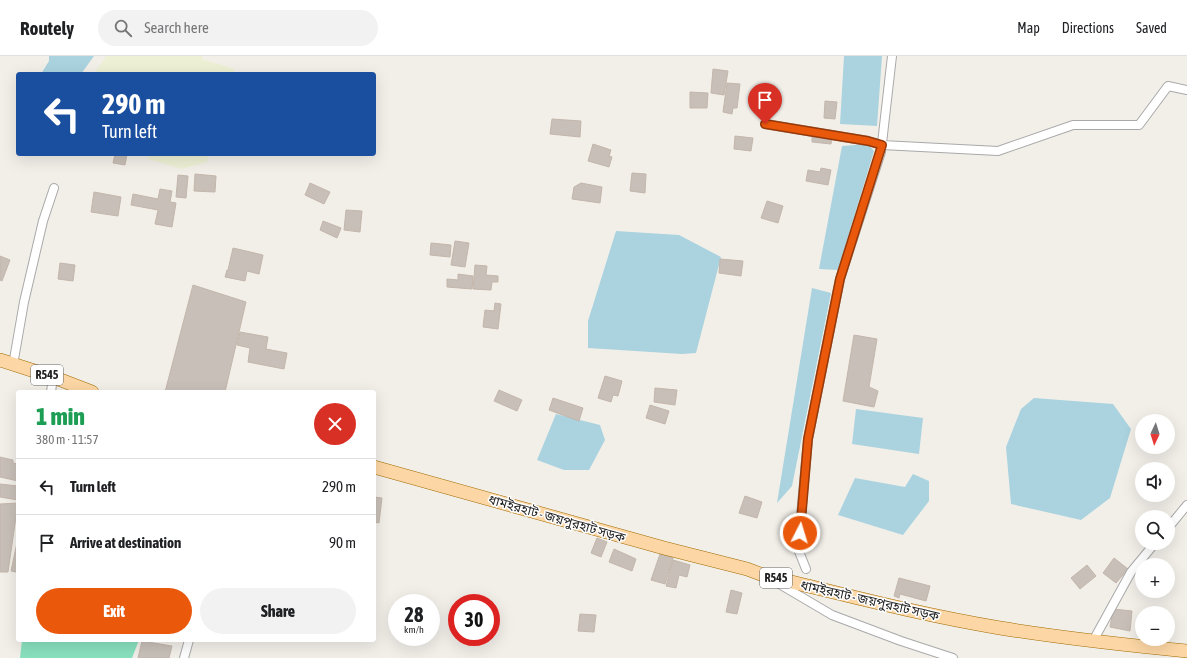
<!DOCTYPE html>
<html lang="en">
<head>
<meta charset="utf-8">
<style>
  body { margin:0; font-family:"Asap Condensed","Noto Sans Bengali",sans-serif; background:#f2f2f2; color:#202124; height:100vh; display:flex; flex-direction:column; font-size:15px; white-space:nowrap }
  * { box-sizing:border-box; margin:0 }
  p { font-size:13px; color:#757577 }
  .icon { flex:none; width:22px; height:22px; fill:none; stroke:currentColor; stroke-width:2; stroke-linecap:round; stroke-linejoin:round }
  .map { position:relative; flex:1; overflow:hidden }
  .drawer { position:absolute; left:16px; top:334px; width:360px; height:252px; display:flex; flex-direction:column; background:#fff; border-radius:4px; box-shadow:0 4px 16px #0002 }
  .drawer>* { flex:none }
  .guide { position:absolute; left:16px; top:16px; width:360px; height:84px; border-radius:4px; box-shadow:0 4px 16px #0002; background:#1a4fa0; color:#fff; overflow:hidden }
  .needle { width:26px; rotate:184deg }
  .controls { position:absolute; left:1135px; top:358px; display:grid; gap:8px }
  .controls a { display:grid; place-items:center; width:40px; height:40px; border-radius:50%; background:#fff; box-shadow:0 4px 16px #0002; font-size:20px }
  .speed { position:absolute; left:388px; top:538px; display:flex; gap:8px; font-size:20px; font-weight:700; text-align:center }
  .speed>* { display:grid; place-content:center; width:52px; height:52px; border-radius:50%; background:#fff; box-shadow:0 4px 16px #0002; line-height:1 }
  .speed small { font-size:10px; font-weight:400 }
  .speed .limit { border:6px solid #d22; background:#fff; color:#111 }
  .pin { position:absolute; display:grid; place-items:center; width:34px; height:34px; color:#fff; margin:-41px -17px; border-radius:50% 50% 50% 0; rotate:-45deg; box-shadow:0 0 4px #0007 }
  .pin .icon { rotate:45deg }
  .me { position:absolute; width:44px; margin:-22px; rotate:5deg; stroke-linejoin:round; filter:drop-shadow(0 0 3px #0008) }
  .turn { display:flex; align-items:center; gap:14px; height:84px; padding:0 20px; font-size:18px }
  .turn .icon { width:52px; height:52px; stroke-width:2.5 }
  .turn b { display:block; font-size:28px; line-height:34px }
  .round { display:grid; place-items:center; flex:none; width:42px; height:42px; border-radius:21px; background:#f2f2f2 }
  .headline { display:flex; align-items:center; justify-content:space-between; height:68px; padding:0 20px }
  h1 { font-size:24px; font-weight:800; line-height:30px; color:#1e9e55 }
  .cta { display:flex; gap:8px; margin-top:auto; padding:8px 20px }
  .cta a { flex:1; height:46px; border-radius:24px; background:#ea580c; color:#fff; font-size:16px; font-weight:800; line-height:46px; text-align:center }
  .cta a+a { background:#f2f2f2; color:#202124 }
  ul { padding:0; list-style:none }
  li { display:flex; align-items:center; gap:12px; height:56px; padding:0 20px; border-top:1px solid #e0e0e0 }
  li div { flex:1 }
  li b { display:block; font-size:15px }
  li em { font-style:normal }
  header { display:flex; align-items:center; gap:24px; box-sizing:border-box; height:56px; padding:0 20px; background:#fff; border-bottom:1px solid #e0e0e0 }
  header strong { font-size:19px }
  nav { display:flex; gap:22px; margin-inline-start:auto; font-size:14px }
  .search { width:280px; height:36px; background:#f2f2f2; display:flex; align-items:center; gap:10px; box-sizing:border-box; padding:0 14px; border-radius:22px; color:#757577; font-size:15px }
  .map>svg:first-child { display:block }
</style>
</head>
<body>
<header>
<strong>Routely</strong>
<div class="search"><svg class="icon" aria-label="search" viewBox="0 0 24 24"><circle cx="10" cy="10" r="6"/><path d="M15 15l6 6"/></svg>Search here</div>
<nav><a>Map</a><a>Directions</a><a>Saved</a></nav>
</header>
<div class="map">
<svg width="1187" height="602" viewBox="0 0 1187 602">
  <rect width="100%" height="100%" fill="#f2efe9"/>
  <!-- farmland -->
  <path fill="#eef0d5" d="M106,0H202V3L235,13L233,18H94Z
    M149,98H209L207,106L182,113L148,103Z"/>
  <!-- pitch -->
  <path fill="#88e0be" d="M22,584H139L132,602H20Z"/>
  <!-- water -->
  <path fill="#aad3df" d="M49,0H94L81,18H41L49,5Z
    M844,0H882L877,70L840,68Z
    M868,88L874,95L838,214L819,213L842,90Z
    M616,175L679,179L721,201L696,297L682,298L588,292V265Z
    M812,232L831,237L792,430L777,447Z
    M1034,342L1113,348L1131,373L1110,442L1081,464L1011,448L1006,391L1021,353Z
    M856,353L923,362L919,398L852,388Z
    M556,358L600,369L605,384L589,414H564L537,404Z
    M913,418L929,425V445L903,479L838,459L855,422L905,431Z"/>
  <!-- building -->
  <path fill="#c7bfb8" stroke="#c4b6ab" d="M713,13L728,15L724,39L711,37Z
    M727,27L740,28L737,52H733L732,58L723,56Z
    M690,36L708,37L707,52H690Z
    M825,45L837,46L835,63L824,62Z
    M552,63L581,65L580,81L550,78Z
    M812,78L832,80L831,88L812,86Z
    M735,80L753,82L751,95L734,93Z
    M593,88L611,94L609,100L612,101L609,111L588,105Z
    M115,98H127L125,109L113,107Z
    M821,112L831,114L828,129L806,125L808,114L820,116Z
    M632,117L646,118L645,137L630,135Z
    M195,118L216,120L215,136L194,135Z
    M178,119L188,120L186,142L176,141Z
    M310,127L330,136L324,148L305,139Z
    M581,127L602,131L600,147L572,143L574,131Z
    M160,133L172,135L170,146L176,147L172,171L155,168L158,154L131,149L133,138L158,143Z
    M94,136L121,141L118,160L91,156Z
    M767,145L783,150L778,167L761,162Z
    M346,154L362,155L360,176L344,174Z
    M323,165L341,172L337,182L320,174Z
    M455,185L469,187L465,211L451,209Z
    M431,187L451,189L450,201L430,199Z
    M233,192L263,199L259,218L247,215L245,225L225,221L227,214H228Z
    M0,200L10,204L2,225L0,224Z
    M720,203L743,205L741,220L719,217Z
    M60,207L75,209L73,225L58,223Z
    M475,209L487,210L486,219L498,220V226H492L491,234L473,233Z
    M458,218L473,220L472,233L447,231V223L458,224Z
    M193,229L246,246L225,336H165Z
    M495,247L501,248L498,273L483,271L485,254L494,255Z
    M240,276L268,281L266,293L287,297L284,313L248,306L250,292L237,289Z
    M854,279L877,283L869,331L878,335L874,351L843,345Z
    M605,320L622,325L618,340L613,339L611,346L598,342Z
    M655,332L677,334L675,349L654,346Z
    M499,334L522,344L517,355L494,345Z
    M553,342L583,352L579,365L549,354Z
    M650,349L669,355L665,368L646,362Z
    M0,401L13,404V407L18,408V425L0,421Z
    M0,428L18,430V444L0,441Z
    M745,440L762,446L757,462L739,457Z
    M374,441L382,442L379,467L374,466Z
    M18,447L8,516H0V448Z
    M597,482L607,486L601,501L591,497Z
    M17,487H18V514H16V516L11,515Z
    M614,493L636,503L632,515L609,506Z
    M660,498L673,502L665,528L651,524Z
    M1114,502L1128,513L1116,527L1103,517Z
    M673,504L690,509L687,521L679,519L676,532L666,530Z
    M1087,509L1096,520L1080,533L1071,522Z
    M899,522L930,530L926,545L900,538L899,542L894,540Z
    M731,534L742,537L737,558L726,556Z
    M1113,553L1132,555L1130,575L1110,571Z
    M580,558L596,559L594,576L578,575Z
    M142,585L172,590L169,602H138Z"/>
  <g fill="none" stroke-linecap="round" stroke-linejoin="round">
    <defs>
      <path id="minor" d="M765,68L868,85L882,89L998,95L1073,69H1139L1168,30L1187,34
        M13,309L24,246L43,165L54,132
        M51,336L53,321
        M1168,472L1187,449
        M806,513L798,493L808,383L840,223L881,96L892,0
        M776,526L832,559L901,585L953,602
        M1093,585L1131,516L1155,487
        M184,602L189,584"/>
      <path id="primary" d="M0,304L53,321L92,336
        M374,411L664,492L747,513L763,519C842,538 921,559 1000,572C1062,582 1125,589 1187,595"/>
    </defs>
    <!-- minor casing -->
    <use href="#minor" stroke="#a9a9a9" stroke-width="10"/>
    <!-- primary casing -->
    <use href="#primary" stroke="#a06b00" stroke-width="14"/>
    <!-- minor -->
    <use href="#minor" stroke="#fff" stroke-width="8"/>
    <!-- primary -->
    <use href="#primary" stroke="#fcd6a4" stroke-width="13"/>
  </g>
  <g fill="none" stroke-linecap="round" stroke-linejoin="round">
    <defs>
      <path id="route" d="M765,68L868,85L882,89L840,223L808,383L800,477"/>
    </defs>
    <!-- route casing -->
    <use href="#route" stroke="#983908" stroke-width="10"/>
    <!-- route -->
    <use href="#route" stroke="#ea580c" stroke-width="7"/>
  </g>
  <g text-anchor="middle" stroke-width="3" stroke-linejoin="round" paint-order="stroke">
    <!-- shield labels -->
    <g fill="#fff" stroke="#646464" stroke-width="1">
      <rect x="31" y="309" width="32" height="20" rx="3"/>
      <rect x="760" y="512" width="32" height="20" rx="3"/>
    </g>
    <g font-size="12" font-weight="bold" fill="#222">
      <text x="47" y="323">R545</text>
      <text x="776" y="526">R545</text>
    </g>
    <!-- street labels -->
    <g font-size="13" fill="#222" stroke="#fff">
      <text transform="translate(557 462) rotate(16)" y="5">ধামইরহাট - জয়পুরহাট সড়ক</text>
      <text transform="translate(870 544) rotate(13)" y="5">ধামইরহাট - জয়পুরহাট সড়ক</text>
    </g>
  </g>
</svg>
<div class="controls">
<a><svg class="needle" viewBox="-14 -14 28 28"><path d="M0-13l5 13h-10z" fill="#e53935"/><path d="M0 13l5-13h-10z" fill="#757577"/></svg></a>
<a><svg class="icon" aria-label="sound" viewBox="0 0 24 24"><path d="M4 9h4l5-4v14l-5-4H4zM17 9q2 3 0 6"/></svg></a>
<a><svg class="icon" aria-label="search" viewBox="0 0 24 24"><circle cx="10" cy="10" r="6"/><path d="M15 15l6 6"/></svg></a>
<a>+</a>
<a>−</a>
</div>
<div class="speed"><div>28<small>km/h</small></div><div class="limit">30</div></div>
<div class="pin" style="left:765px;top:68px;background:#d93025"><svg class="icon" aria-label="arrive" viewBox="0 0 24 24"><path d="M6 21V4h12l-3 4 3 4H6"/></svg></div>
<svg class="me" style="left:800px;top:477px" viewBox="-20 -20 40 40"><circle r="17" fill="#ea580c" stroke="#fff" stroke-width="3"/><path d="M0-11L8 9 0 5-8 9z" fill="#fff"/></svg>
<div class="guide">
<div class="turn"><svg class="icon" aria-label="left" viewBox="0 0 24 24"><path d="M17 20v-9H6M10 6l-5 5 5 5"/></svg><div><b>290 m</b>Turn left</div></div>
</div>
<section class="drawer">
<div class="headline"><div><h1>1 min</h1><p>380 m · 11:57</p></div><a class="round" style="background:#d93025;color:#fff"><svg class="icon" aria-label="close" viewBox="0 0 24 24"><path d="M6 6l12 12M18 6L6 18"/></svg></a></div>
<ul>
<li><svg class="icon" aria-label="left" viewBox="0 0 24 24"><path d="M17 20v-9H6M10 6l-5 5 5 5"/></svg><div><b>Turn left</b></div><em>290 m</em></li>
<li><svg class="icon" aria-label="arrive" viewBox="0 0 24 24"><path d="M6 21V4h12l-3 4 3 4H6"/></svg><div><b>Arrive at destination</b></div><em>90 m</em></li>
</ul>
<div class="cta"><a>Exit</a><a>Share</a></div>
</section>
</div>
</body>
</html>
